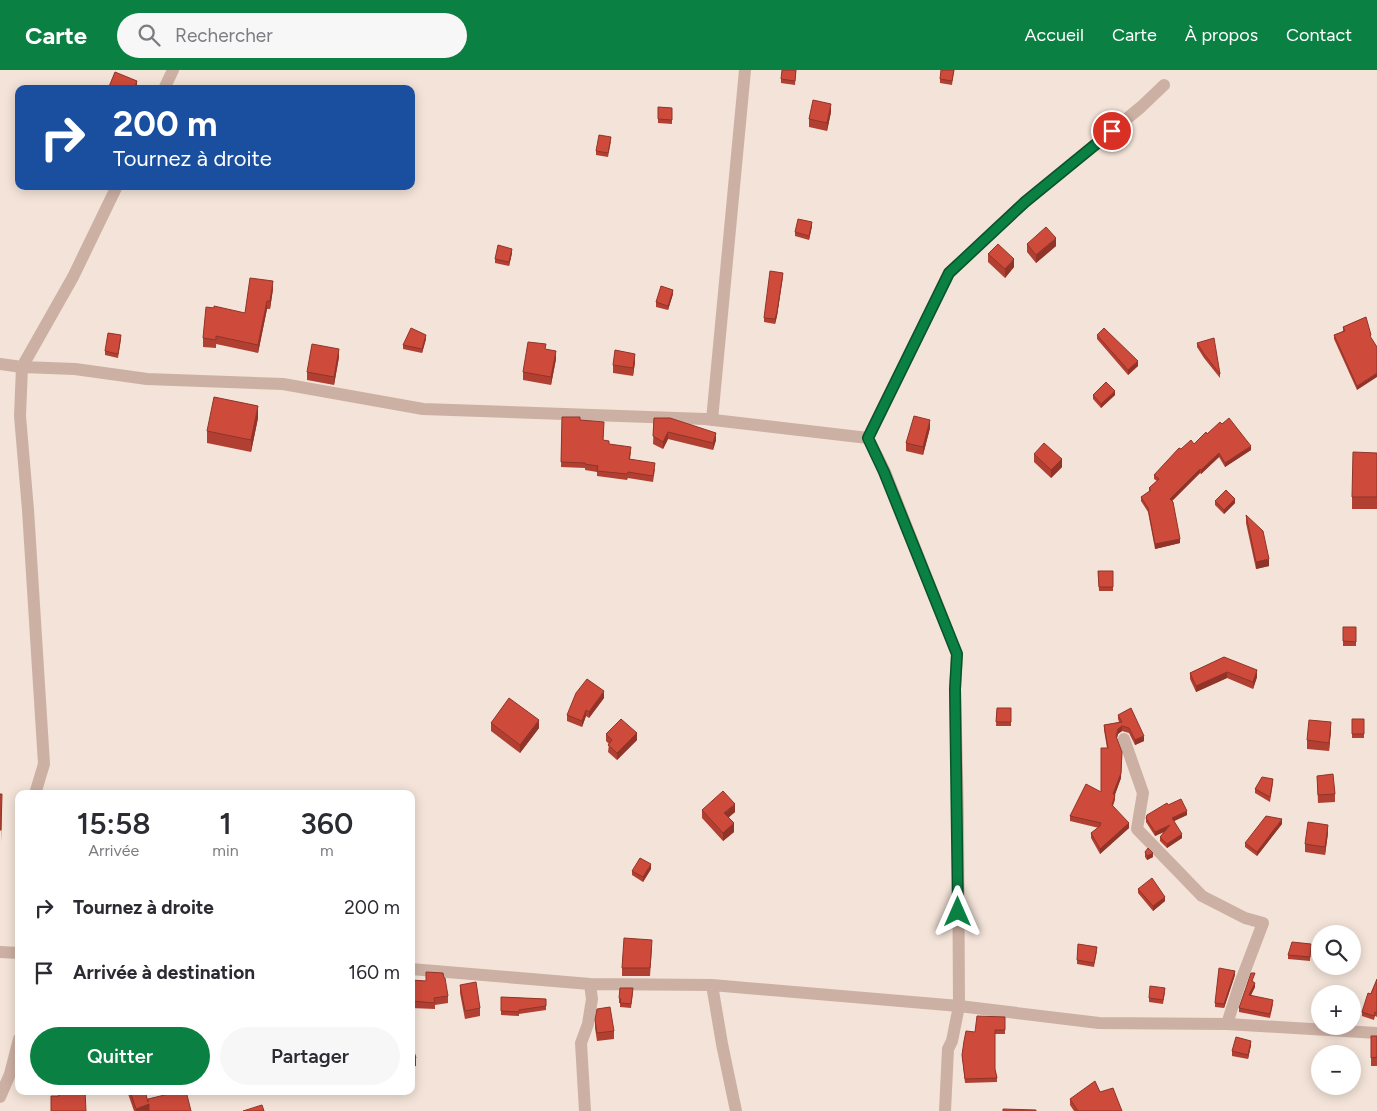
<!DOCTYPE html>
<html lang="fr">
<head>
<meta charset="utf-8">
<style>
  body { margin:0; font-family:Figtree,sans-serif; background:#f7f7f7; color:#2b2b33; height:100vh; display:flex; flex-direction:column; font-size:19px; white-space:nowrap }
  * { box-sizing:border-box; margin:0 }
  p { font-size:16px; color:#7c7c81 }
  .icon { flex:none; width:28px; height:28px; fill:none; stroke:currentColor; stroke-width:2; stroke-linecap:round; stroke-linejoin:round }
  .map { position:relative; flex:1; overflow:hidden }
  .sheet { position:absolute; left:15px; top:720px; width:400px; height:305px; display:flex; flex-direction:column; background:#fff; border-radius:10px; box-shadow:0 2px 12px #0003 }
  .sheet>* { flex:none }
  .top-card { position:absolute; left:15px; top:15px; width:400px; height:105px; border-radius:10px; box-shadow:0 2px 12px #0003; background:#1a4fa0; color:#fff; overflow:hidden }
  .controls { position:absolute; left:1311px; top:855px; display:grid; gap:10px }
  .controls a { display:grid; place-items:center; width:50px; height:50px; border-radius:50%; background:#fff; box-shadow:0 2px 12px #0003; font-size:25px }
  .pin { position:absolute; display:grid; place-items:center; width:42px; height:42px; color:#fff; margin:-21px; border:2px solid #fff; border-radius:50%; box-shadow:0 1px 5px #0007 }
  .me { position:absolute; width:55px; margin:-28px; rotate:0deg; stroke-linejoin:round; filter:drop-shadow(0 0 4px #0008) }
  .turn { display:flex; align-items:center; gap:18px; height:105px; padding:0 15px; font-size:22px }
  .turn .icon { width:65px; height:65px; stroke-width:2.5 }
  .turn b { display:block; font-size:35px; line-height:42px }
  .eta { display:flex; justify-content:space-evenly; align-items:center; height:85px; text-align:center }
  .eta b { font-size:30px; font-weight:600; line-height:35px }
  .button { display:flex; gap:10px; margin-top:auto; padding:10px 15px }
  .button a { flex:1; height:58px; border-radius:30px; background:#0b8043; color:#fff; font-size:20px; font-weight:600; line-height:58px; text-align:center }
  .button a+a { background:#f7f7f7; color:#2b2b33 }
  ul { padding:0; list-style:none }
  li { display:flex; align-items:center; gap:15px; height:65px; padding:0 15px }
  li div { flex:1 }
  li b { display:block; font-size:19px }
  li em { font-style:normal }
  header { display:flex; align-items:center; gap:30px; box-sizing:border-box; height:70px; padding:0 25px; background:#0b8043; color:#fff }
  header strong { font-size:24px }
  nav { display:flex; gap:28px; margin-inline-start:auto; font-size:18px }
  .search { width:350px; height:45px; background:#f7f7f7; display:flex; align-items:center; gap:12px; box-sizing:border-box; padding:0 18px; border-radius:28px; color:#7c7c81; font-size:19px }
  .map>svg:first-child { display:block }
</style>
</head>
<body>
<header>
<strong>Carte</strong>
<div class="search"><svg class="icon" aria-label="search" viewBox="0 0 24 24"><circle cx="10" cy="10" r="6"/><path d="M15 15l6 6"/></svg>Rechercher</div>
<nav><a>Accueil</a><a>Carte</a><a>À propos</a><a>Contact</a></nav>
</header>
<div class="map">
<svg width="1377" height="1041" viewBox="0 0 1377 1041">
  <rect width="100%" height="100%" fill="#f3e3d8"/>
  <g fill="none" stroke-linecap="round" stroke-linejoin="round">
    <!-- minor -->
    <path stroke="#ccb0a3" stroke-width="12" d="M164,19L173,0
      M0,294L22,297L75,299L147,309L283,314L423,339L705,349L868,368L949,203L1025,132L1141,37L1164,15
      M712,350L745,0
      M868,368L885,402L957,584L955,619L958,748L959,936L952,971L948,979L945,1041
      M1124,669L1143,723L1137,759L1202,826L1245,848L1263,853L1239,916L1227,954
      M35,724L44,694L28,440L20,346L22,297L73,207L117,116
      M0,882L19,883
      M411,899L590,914L712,915L959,936L1099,953L1227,954L1377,963
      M712,915L722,974L736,1041
      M0,1027L10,1004L19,969
      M585,1041L581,973L588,954L592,929L590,914"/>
  </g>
  <!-- wall -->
  <path fill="#b14033" d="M796,0L795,15L781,13V9Z
    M954,0L952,15L940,13V9Z
    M658,37L672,38V54L658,53Z
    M831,42L827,61L809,57V49Z
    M611,71L608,87L596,85V81Z
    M343,116H351L350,118Z
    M812,156L809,170L795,166V162Z
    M1027,174L1056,176L1036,193L1027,182Z
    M512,183L509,196L495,193V189Z
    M988,184L1014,197L1005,208L988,192Z
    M783,207L777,246L775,254L764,252V248Z
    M273,219L270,239H267L258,283L216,274V278L203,277V268L245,243Z
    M673,224L668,240L656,237V232Z
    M1366,247L1357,320L1334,269V265L1343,261V257Z
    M1097,265L1138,296L1128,305L1097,269Z
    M121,269L118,288L105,285V281Z
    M426,269L422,283L403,279V275Z
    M1197,273L1220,304V308L1204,288L1197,277Z
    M339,287L334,315L307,310V302Z
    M556,289L551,315L523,310V302Z
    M635,292L633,306L613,303V295Z
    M1093,325H1115L1101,338L1093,329Z
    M562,347L580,350L604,358L603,371L609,374L631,382L630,389L655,399L653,412L628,408L627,410L597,406V402L585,400V398L561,397Z
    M258,348L251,382L207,373V361Z
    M654,348L716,370L713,380L668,369L663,379L653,374Z
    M930,358L923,385L906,381V373Z
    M1207,364L1251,380L1225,397L1219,387L1201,404L1200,403L1172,431L1180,473L1155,479L1148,442L1141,431V427L1149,422V418L1157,411L1154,409V405L1181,379L1194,374Z
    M1377,383V439H1352V427Z
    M1034,384L1062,397L1051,408L1034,392Z
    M1215,431L1235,433L1224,444L1215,435Z
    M1246,445L1269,496L1256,499L1246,453Z
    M1098,501L1113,517V521H1099Z
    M1343,557H1356V576H1343Z
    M1224,587L1257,607L1253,619L1227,608L1196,622L1190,609V603Z
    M604,628L589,648L586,646L582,657L567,651V645Z
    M997,638H1011V656H996Z
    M1118,645L1144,671L1135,675L1129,663L1122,661L1118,664L1117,668L1121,708L1115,725V730L1113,736L1129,758L1100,784L1091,768V763L1099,758L1070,751V746L1101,722L1107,678L1104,660V655L1119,652L1118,649Z
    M1352,649H1364V668H1352Z
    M491,653L539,658L520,683L491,661Z
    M1331,660L1329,681L1307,679V670Z
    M606,664L637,670L617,690L608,682L609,674L606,671Z
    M1317,706L1335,724V732L1318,733Z
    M1273,713L1270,732L1255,723V719Z
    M1168,735L1187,745L1174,751L1182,768L1167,778L1160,771V767L1164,762L1155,766L1146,752V748Z
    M702,740L735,742L728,748L734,762L723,771L702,748Z
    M1282,754L1257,786L1245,777V773Z
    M1328,763L1325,785L1305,782V774Z
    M1145,782L1153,787L1147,790L1145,787Z
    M651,799L643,812L632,805V801Z
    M1138,819L1165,831L1153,841L1138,823Z
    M652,878L650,906H622V898Z
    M1311,878L1310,891L1288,889V885Z
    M1097,881L1094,897L1077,894V890Z
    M1235,905L1224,938L1215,937V933Z
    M1255,908L1253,912L1255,917L1251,925L1273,934L1270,948L1239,942V938Z
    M1377,909V947L1375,946L1374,950L1362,946V942Z
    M411,910L426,911L448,926V933L435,935V939L411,938Z
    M460,915L480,938V946L465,949L460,923Z
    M633,922L631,938L620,937V933H619V928Z
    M1165,922L1163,934L1149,932V928Z
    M501,927L546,929V940L519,944V946L501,945Z
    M1005,947V964H995V999L997,1008V1012L965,1013L962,985L975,962Z
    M595,950L614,961V969L597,971L595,958Z
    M1371,966H1377V996H1371Z
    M1251,975L1248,989L1232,986V981Z
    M57,1021H110V1023L85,1025L58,1026Z
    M127,1021H145L148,1031L191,1041H134Z
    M1100,1022L1122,1041H1074L1070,1035V1029Z"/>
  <!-- shaded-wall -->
  <path fill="#903429" d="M137,11V19H134Z
    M831,34V42L827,61V53Z
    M812,152V156L809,170V166Z
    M1056,168V176L1036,193V185Z
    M512,179V183L509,196V192Z
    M1014,189V197L1005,208V199Z
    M783,203L777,246L775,254V249Z
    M273,211V219L270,239V231Z
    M673,220V224L668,240V236Z
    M267,231V239L258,283V275Z
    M426,265V269L422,283V279Z
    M339,279V287L334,315V307Z
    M556,281V289L551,315V307Z
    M635,284V292L633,306V298Z
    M1138,291V296L1128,305V300Z
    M1377,303V307L1357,320V316Z
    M1115,321V325L1101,338V334Z
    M258,336V348L251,382V370Z
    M930,350V358L923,385V377Z
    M668,362V369L663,379V372Z
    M716,363V370L713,380V373Z
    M1251,376V380L1225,397V393Z
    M1219,383V387L1201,404V400Z
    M1062,389V397L1051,408V400Z
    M1200,399V403L1170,433V429Z
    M1235,429V433L1224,444V440Z
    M1180,469V473L1155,479V474Z
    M1269,489V496L1256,499V492Z
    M1257,600V607L1253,619V612Z
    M1227,602V608L1196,622V616Z
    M604,621V628L589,648V642Z
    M586,640V646L582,657V651Z
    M539,650V658L520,683V675Z
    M1331,652V660L1329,681V673Z
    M1122,656V661L1118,664L1116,671L1118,659Z
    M637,663V670L617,690V683Z
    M1144,666V671L1135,675V670Z
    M1122,682L1121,708L1113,729V724Z
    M2,724V736L1,772V760Z
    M735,734V742L724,751V743Z
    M1187,741V745L1172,752V748Z
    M1282,749V754L1257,786V782Z
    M734,753V762L723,771V763Z
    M1129,753V758L1100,784V779Z
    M1170,755V759L1155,766V762Z
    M1328,755V763L1325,785V777Z
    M1182,764V768L1167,778V774Z
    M1153,783V787L1147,790V786Z
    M651,794V799L643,812V807Z
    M1165,827V831L1153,841V836Z
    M1235,901V905L1224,938V934Z
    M1255,913V917L1249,929V925Z
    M1251,971V975L1248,989V985Z
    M416,988V996L411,997V989Z
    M149,1034V1041H136V1039Z"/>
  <!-- building -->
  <path fill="#ce4b3b" stroke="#903429" d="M782,0H796L795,11L781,9Z
    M941,0H954L952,11L940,9Z
    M115,2L137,11L134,19H108Z
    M813,30L831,34L827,53L809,49Z
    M658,37L672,38V50L658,49Z
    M599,65L611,67L608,83L596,81Z
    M798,149L812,152L809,166L795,162Z
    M1046,157L1056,168L1036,185L1027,174Z
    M998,174L1014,189L1005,199L988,184Z
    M498,175L512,179L509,192L495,189Z
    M770,201L783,203L777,242L775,249L764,248Z
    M250,208L273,211L270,231H267L258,275L216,266V270L203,268L206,237L214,238V236L245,243Z
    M661,216L673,220L668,236L656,232Z
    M1366,247L1371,265L1370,266L1377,277V303L1357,316L1334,265L1345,261L1343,257Z
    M411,258L426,265L422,279L403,275Z
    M1104,258L1138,291L1128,300L1097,265Z
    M108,263L121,265L118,284L105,281Z
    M1214,268L1220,304L1204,284L1197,273Z
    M528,272L546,274L545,279L556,281L551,307L523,302Z
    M312,274L339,279L334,307L307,302Z
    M615,280L635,284L633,298L613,295Z
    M1106,312L1115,321L1101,334L1093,325Z
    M214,327L258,336L251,370L207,361Z
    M914,346L930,350L923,377L906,373Z
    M562,347H580V350L604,352L603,370L609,371V374L631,377L629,389L655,393L653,406L628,402L627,404L597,401L598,396L585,394V393L561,392Z
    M654,348H670L716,363L713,373L668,362L663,372L653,366Z
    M1229,348L1251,376L1225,393L1219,383L1201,400L1200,399L1170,429L1173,432L1180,469L1155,474L1148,438L1141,427L1151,420L1149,418L1159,409L1154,405L1179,378L1181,379L1191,370L1194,374L1206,362L1207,364L1220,352L1222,354Z
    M1044,373L1062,389L1051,400L1034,384Z
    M1353,382L1377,383V427H1352Z
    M1226,420L1235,429L1224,440L1215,431Z
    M1246,445L1263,461L1269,489L1256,492Z
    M1098,501H1113V517H1099Z
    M1343,557H1356V572L1343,571Z
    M1224,587L1257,600L1253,612L1227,602L1196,616L1190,603Z
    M587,609L604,621L589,642L586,640L582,651L567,645L576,623Z
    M509,628L539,650L520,675L491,653Z
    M997,638H1011V652H996Z
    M1131,638L1144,666L1135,670L1129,658L1122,656L1118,659L1116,666L1122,682L1121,703L1113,724L1115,725L1112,735L1129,753L1100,779L1091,763L1100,756L1101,753L1070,746L1086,714L1101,722V678H1108L1104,655L1122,652L1118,645Z
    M621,649L637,663L617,683L608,675L612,670L606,664Z
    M1352,649H1364V664H1352Z
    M1309,650L1331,652L1329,673L1307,670Z
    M1333,704L1335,724L1318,725L1317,706Z
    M1262,707L1273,709L1270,727L1255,719Z
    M723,721L735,734L724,743L734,753L723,763L702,740Z
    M0,724H2L1,760H0Z
    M1181,729L1187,741L1172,748L1182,764L1167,774L1160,767L1170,755L1155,762L1146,748L1147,745L1167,733L1168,735Z
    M1266,746L1282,749L1257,782L1245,773Z
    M1308,752L1328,755L1325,777L1305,774Z
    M1148,778L1153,783L1147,786L1145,782Z
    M640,788L651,794L643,807L632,801Z
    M1152,808L1165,827L1153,836L1138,819Z
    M624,868L652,870L650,898H622Z
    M1292,872L1311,874L1310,887L1288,885Z
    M1078,874L1097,877L1094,893L1077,890Z
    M1219,898L1235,901L1224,934L1215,933Z
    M426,902L443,903L444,908H445L448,926L434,928L435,933L411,931V910L426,911Z
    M1251,903H1255L1252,911L1255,913L1249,925L1273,930L1270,944L1239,938Z
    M1377,909V943L1375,942L1374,946L1362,942L1368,923L1371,924Z
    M476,912L480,938L465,941L460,915Z
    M1150,916L1165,918L1163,930L1149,928Z
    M620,918H633L631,934L620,933L621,929L619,928Z
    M501,927L546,929V936L519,940V942L501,941Z
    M610,937L614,961L597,963L595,950L597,939Z
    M977,946L1005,947V960H995V999L997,1008L965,1009L962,985L964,971L966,961L975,962Z
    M1371,966H1377V987L1371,988Z
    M1236,967L1251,971L1248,985L1232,981Z
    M411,972L416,988L411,989Z
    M1095,1011L1100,1022L1113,1018L1122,1041H1078L1070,1029Z
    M58,1021H85L86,1041H51V1026H59Z
    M130,1021H145L148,1032V1029L181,1021H186L191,1041H149V1034L136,1039Z
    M262,1035L264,1041H243Z
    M1003,1039L1036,1040V1041H1003Z"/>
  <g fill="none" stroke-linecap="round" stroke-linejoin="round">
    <defs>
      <path id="route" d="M958,842L955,619L957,584L884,402L868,368L949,203L1025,132L1112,61"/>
    </defs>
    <!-- route casing -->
    <use href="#route" stroke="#07532c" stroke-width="12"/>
    <!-- route -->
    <use href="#route" stroke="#0b8043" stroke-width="9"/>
  </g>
</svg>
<div class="controls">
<a><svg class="icon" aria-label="search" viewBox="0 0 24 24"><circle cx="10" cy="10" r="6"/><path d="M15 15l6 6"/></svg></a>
<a>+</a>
<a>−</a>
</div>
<div class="pin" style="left:1112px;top:61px;background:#d93025"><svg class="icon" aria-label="arrive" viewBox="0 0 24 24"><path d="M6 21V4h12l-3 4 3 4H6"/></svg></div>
<svg class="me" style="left:958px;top:842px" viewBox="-20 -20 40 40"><path d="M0-17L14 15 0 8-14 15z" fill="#0b8043" stroke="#fff" stroke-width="4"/></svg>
<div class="top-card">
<div class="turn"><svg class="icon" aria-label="right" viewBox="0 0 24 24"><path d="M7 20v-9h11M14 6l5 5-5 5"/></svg><div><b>200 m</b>Tournez à droite</div></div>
</div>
<section class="sheet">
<div class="eta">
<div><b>15:58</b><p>Arrivée</p></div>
<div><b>1</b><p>min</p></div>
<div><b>360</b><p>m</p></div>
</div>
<ul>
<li><svg class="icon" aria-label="right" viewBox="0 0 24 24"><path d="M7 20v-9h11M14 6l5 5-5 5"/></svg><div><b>Tournez à droite</b></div><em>200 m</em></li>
<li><svg class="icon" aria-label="arrive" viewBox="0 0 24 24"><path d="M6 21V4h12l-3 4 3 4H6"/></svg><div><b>Arrivée à destination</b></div><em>160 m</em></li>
</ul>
<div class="button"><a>Quitter</a><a>Partager</a></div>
</section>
</div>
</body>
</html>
